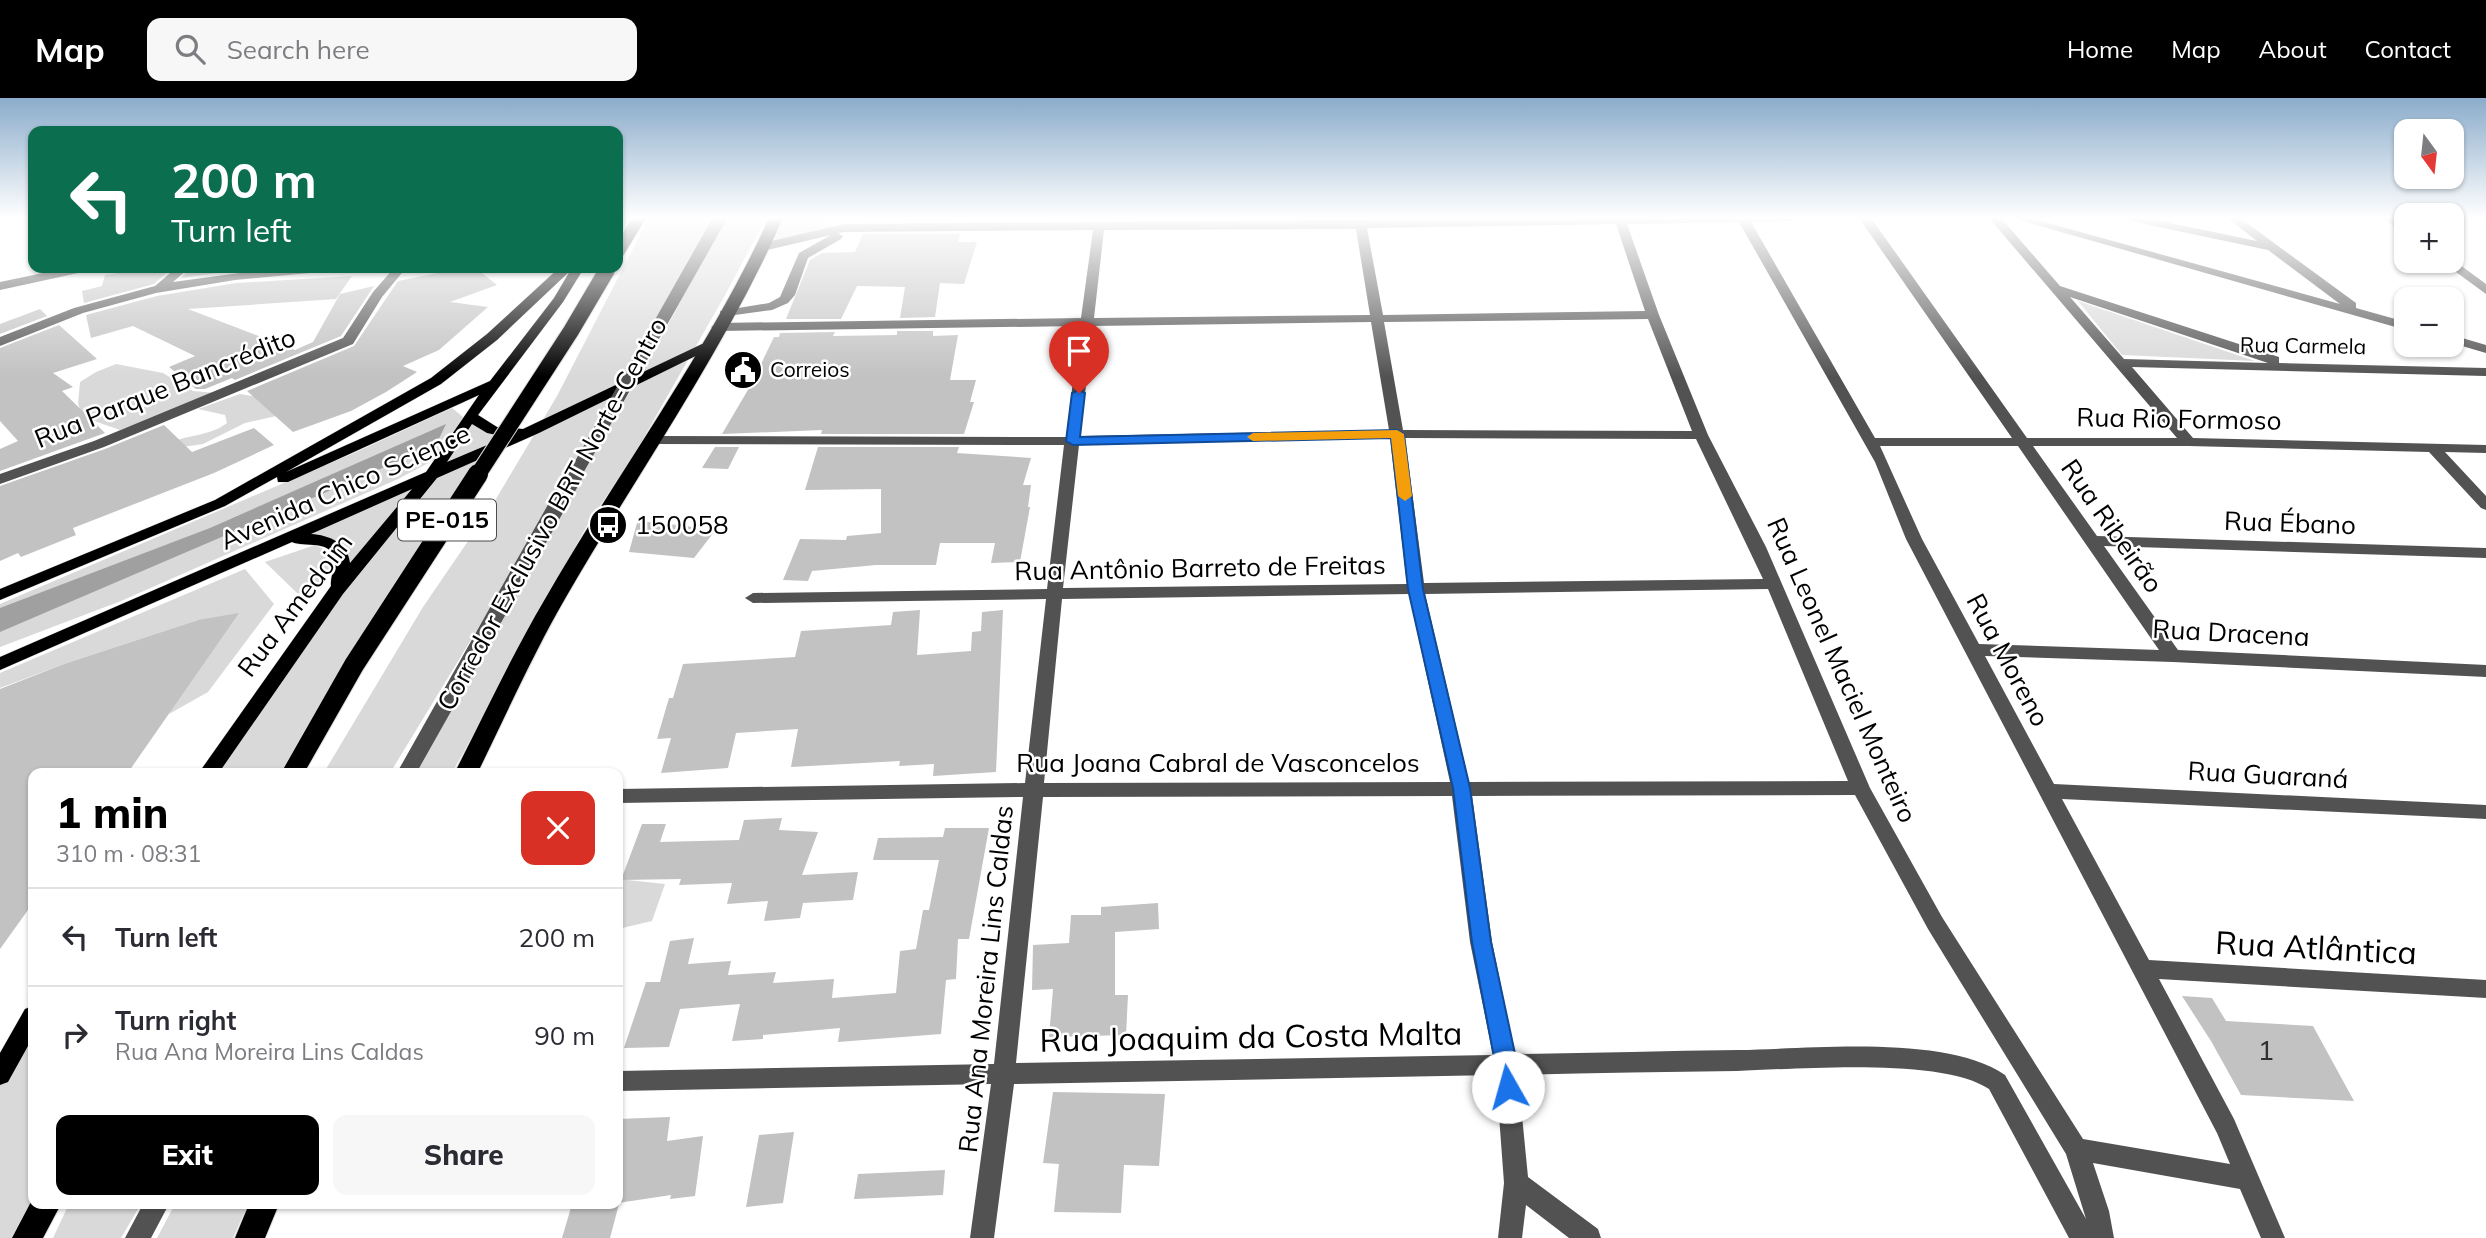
<!DOCTYPE html>
<html lang="en">
<head>
<meta charset="utf-8">
<style>
  body { margin:0; font-family:Mulish,sans-serif; background:#f7f7f7; color:#2b2b33; height:100vh; display:flex; flex-direction:column; font-size:26px; white-space:nowrap }
  * { box-sizing:border-box; margin:0 }
  p { font-size:23px; color:#7c7c81 }
  .icon { flex:none; width:38px; height:38px; fill:none; stroke:currentColor; stroke-width:2; stroke-linecap:round; stroke-linejoin:round }
  .map { position:relative; flex:1; overflow:hidden }
  .panel { position:absolute; left:28px; top:670px; width:595px; height:441px; display:flex; flex-direction:column; background:#fff; border-radius:14px; box-shadow:0 2px 5px #0004 }
  .panel>* { flex:none }
  .hud { position:absolute; left:28px; top:28px; width:595px; height:147px; border-radius:14px; box-shadow:0 2px 5px #0004; background:#0b6e4f; color:#fff; overflow:hidden }
  .needle { width:46px; rotate:165deg }
  .tools { position:absolute; left:2394px; top:21px; display:grid; gap:14px }
  .tools a { display:grid; place-items:center; width:70px; height:70px; border-radius:14px; background:#fff; box-shadow:0 2px 5px #0004; font-size:35px }
  .pin { position:absolute; display:grid; place-items:center; width:60px; height:60px; color:#fff; margin:-72px -30px; border-radius:50% 50% 50% 0; rotate:-45deg; box-shadow:0 0 7px #0007 }
  .pin .icon { rotate:45deg }
  .me { position:absolute; width:77px; margin:-38px; rotate:353deg; stroke-linejoin:round; filter:drop-shadow(0 0 5px #0008) }
  .turn { display:flex; align-items:center; gap:24px; height:147px; padding:0 28px; font-size:32px }
  .turn .icon { width:91px; height:91px; stroke-width:2.5 }
  .turn b { display:block; font-size:49px; line-height:60px }
  .round { display:grid; place-items:center; flex:none; width:74px; height:74px; border-radius:14px; background:#f7f7f7 }
  .summary { display:flex; align-items:center; justify-content:space-between; height:119px; padding:0 28px }
  h1 { font-size:42px; font-weight:800; line-height:52px; color:#000 }
  .button { display:flex; gap:14px; margin-top:auto; padding:14px 28px }
  .button a { flex:1; height:80px; border-radius:14px; background:#000; color:#fff; font-size:28px; font-weight:800; line-height:80px; text-align:center }
  .button a+a { background:#f7f7f7; color:#2b2b33 }
  ul { padding:0; list-style:none }
  li { display:flex; align-items:center; gap:21px; height:98px; padding:0 28px; border-top:2px solid #e1e1e2 }
  li div { flex:1 }
  li b { display:block; font-size:26px }
  li em { font-style:normal }
  header { display:flex; align-items:center; gap:42px; box-sizing:border-box; height:98px; padding:0 35px; background:#000; color:#fff }
  header strong { font-size:33px }
  nav { display:flex; gap:38px; margin-inline-start:auto; font-size:24px }
  .search { width:490px; height:63px; background:#f7f7f7; display:flex; align-items:center; gap:18px; box-sizing:border-box; padding:0 24px; border-radius:14px; color:#7c7c81; font-size:26px }
  .map>svg:first-child { display:block }
</style>
</head>
<body>
<header>
<strong>Map</strong>
<div class="search"><svg class="icon" aria-label="search" viewBox="0 0 24 24"><circle cx="10" cy="10" r="6"/><path d="M15 15l6 6"/></svg>Search here</div>
<nav><a>Home</a><a>Map</a><a>About</a><a>Contact</a></nav>
</header>
<div class="map">
<svg width="2486" height="1140" viewBox="0 0 2486 1140">
  <rect width="100%" height="100%" fill="#fff"/>
  <!-- green -->
  <path fill="#d9d9d9" d="M649,120H713L494,504L390,675L323,676L423,509L490,411L557,298Z
    M725,120H766L724,199L632,360L589,424L452,675L414,676L604,336L647,266Z
    M777,120H818L835,130L767,146Z
    M2078,203L2255,263L2122,257Z
    M116,266L163,275L193,293L216,295L120,332L83,319L78,306L80,284L96,274Z
    M240,296L264,300L281,317L245,325L203,346L169,351L172,344C191,336 210,338 227,325L225,317L198,311Z
    M452,310L463,319L434,362L398,381L121,503L0,549V506L354,355Z
    M471,317L500,335L491,350L440,370Z
    M487,354L288,675L214,676L341,492L436,376Z
    M422,383L347,473C357,439 325,438 301,439Z
    M315,447L328,453L334,460L328,477L312,496L297,495L265,464Z
    M245,471L274,506L208,594L169,616L198,522L64,566L0,590V575Z
    M618,781L665,786L652,823L618,831Z
    M33,927V1106L21,1140H0V987Z
    M69,1106H141L121,1140H53Z
    M175,1106H248L233,1140H157Z"/>
  <!-- water -->
  <path fill="#a0a0a0" d="M446,326L436,347L0,534V510L210,430Z"/>
  <!-- building -->
  <path fill="#c2c2c2" d="M863,136H960L958,144H977L964,186L940,185L935,219L900,220L905,189L857,188L841,221H786L810,162L822,155L855,154Z
    M133,170H172L154,186L84,205L82,193L102,188L105,177L133,173Z
    M191,170H231L232,173L181,180Z
    M462,170H476L497,187L450,204L488,209L439,252L403,268L417,274L386,294L351,313L293,334L247,293L354,248L398,183Z
    M352,178L336,201L188,211L295,252L313,244L340,196L374,188L341,238L235,282L232,280L205,291H196L169,269L195,258L133,228L91,240L86,217L157,198L236,185Z
    M40,211L47,218L0,236V226Z
    M59,227L97,261L53,275L73,289L62,293L105,335L0,373V351L18,343L0,323V250Z
    M897,233H933V238L958,237L950,282H976L970,304H974L964,336H821L822,332L722,336L752,285L774,239H779L780,235L835,234L833,238L897,237Z
    M164,327L192,354L254,330L274,347L214,375L73,430L76,437L21,459L18,455L0,463V388L105,351Z
    M715,349H739L728,371L702,370Z
    M818,349H959L957,355L1031,360L1023,387H1031L1028,409H1030L1020,464L991,465L995,445H940L936,467H876L812,473L808,483L783,482L800,441L846,442L847,438L881,435V391L805,392Z
    M648,424L687,428L714,434L694,460L629,454L637,425Z
    M920,512L917,557L971,553L972,534L981,533L982,514L1003,512L996,674L933,678L934,666L899,668L900,663L791,669L798,631L736,635L728,670L661,675L671,640L657,641L669,600H673L683,566L795,559L801,533L891,527L893,514Z
    M239,515L127,676H33V805L0,851V591L64,566L198,522Z
    M782,720L779,732L818,734L802,777L858,774L853,802L803,805L800,820L764,823L768,803L727,806L732,785L679,787L681,781L621,782L642,726H666L660,744L739,742L744,722Z
    M945,730H989L969,841H958L956,881L946,882L941,936L838,944L840,930L763,937V941L732,943L740,906L680,911L669,949L624,950L646,884H660L670,843L694,840L688,866L731,863L728,877L776,874L773,885L834,881L832,900L896,895L900,853L916,851L923,812H929L939,762H873L878,740L943,739Z
    M1158,805L1159,831L1115,834V897H1128L1126,937L1049,939L1053,891L1032,892L1033,847L1069,845L1071,817H1101V809Z
    M2182,898L2212,900L2226,923L2313,928L2354,1003L2241,997L2211,943Z
    M1053,994L1165,996L1159,1068L1124,1067L1121,1115L1054,1114L1059,1066L1043,1065Z
    M670,1019L667,1043L703,1038L695,1098L670,1101L671,1097L618,1105V1021Z
    M794,1034L783,1105L746,1109L759,1037Z
    M945,1072L943,1097L854,1101L858,1076Z
    M572,1106H619L610,1140H562Z"/>
  <g fill="none" stroke-linecap="round" stroke-linejoin="round">
    <defs>
      <path id="major" d="M559,170H584L563,204L478,317L497,329L523,331L702,246H712L714,249L539,335L437,380L343,496L218,676H198L331,488C330,480 334,473 334,465C335,440 304,450 292,444L0,572V559L426,374L479,297L288,384H278L277,379L225,408L0,502V491L215,402L431,280L487,236ZM570,173L554,200L490,283L286,374L441,286L497,242ZM472,326L487,335L506,339L447,364ZM412,391L350,465C348,445 329,437 311,436Z
        M33,908V939L8,984L0,987V955L25,911Z"/>
      <path id="highway" d="M632,120H646L623,158L618,159V144Z
        M769,120H783C725,252 638,374 566,499C533,556 506,617 477,676H454C484,617 512,557 545,501C618,374 708,254 769,120Z
        M33,1100V1106H61L43,1140H12Z
        M249,1106H279L265,1140H235Z"/>
    </defs>
    <!-- major casing -->
    <use href="#major" stroke="#dbdbdb" stroke-width="1"/>
    <!-- highway casing -->
    <use href="#highway" stroke="#dbdbdb" stroke-width="2"/>
    <!-- minor -->
    <path fill="#525252" fill-rule="evenodd" d="M1595,120H1797L1791,123L1751,124L1875,340H2012L1859,120H1871L2027,340H2177L1989,120H2001L2060,188L2279,259V265L2486,270V278L2132,269L2193,340L2486,347V355L2445,354L2486,398V412L2481,410L2429,354L2189,348H2033L2097,438L2486,450V460L2104,448L2178,552L2486,567V579L2173,564L1985,558L2054,686L2486,707V721L2062,701L2149,862L2486,882V900L2159,881L2234,1021L2285,1140H2261L2240,1091L2093,1065L2109,1113L2114,1140H2069L1989,991C1943,959 1797,971 1737,973C1664,974 1591,975 1518,977L1528,1079L1598,1131L1601,1140H1569L1526,1107L1522,1140H1498L1504,1085L1496,977L1014,986L994,1140H970L991,986L618,993V973L994,966L1023,699L618,705V691L1025,685L1046,501L753,505L745,500L753,495L1047,491L1064,347L651,346L644,342L651,338L1066,339L1080,228L718,233L711,229L718,225L1081,220L1093,132L844,134L838,135L843,138L841,141L808,160L795,197L788,205L772,212L720,219V213L769,205L780,199L799,155L831,137L763,153L759,152V146L844,126ZM1739,124L1875,364L1906,441L2217,1035L2230,1066L2083,1041L1942,819L1870,690L1766,449L1708,337L1659,217L1627,126ZM1616,126L1645,213L1383,217L1367,130ZM1356,131L1370,217L1094,220L1104,132ZM2070,199L2268,265L2124,261ZM1648,221L1692,333L1403,332L1384,224ZM1371,224L1389,332L1080,338L1093,228ZM1390,340L1407,486L1063,490L1079,347ZM1405,340L1696,341L1763,481L1424,485ZM1880,348H2018L2159,552L1979,546L1922,441ZM1768,491L1848,683L1469,684L1425,496ZM1409,496L1450,684L1044,685L1062,501ZM1855,697L1928,831L2066,1056L2086,1121L2005,977C1946,936 1810,951 1739,952C1664,953 1590,955 1515,956L1492,844L1472,698ZM1452,698L1470,844L1493,957L1016,965L1043,699Z
      M2012,120H2030L2340,206L2268,152L2131,123L2125,120H2146L2257,143L2227,120H2240L2356,205V210L2406,224V232Z
      M2382,120H2395L2406,128V136Z
      M2452,161L2486,186V196L2441,163Z
      M67,170H89L83,174L0,192V184Z
      M176,170H189L173,184L277,170H326L320,174L235,182L156,195L83,215L0,248V239L74,210L155,188Z
      M394,170H406L382,199L353,246L104,349L0,386V376L94,343L343,240L373,194Z
      M2452,237L2486,247V255L2452,245Z
      M143,1106H169L151,1140H125Z"/>
    <!-- major -->
    <use href="#major" fill="#000" fill-rule="evenodd"/>
    <!-- highway -->
    <use href="#highway" fill="#000" fill-rule="evenodd"/>
    <defs>
      <path id="highway-bridge-far1" d="M477,378L571,233L607,172"/>
      <path id="highway-bridge" d="M292,676L354,567L478,376"/>
    </defs>
    <!-- highway-bridge-far1 casing -->
    <use href="#highway-bridge-far1" stroke="#dbdbdb" stroke-width="18" stroke-linecap="butt"/>
    <!-- highway-bridge casing -->
    <use href="#highway-bridge" stroke="#dbdbdb" stroke-width="22" stroke-linecap="butt"/>
    <!-- minor-bridge-far1 -->
    <path stroke="#525252" stroke-width="13" d="M574,378L720,120"/>
    <!-- minor-bridge -->
    <path stroke="#525252" stroke-width="17" d="M406,676L575,376"/>
    <!-- highway-bridge-far1 -->
    <use href="#highway-bridge-far1" stroke="#000" stroke-width="16"/>
    <!-- highway-bridge -->
    <use href="#highway-bridge" stroke="#000" stroke-width="20"/>
  </g>
  <!-- sky -->
  <linearGradient id="sky" x2="0" y2="1"><stop stop-color="#8baccb"/><stop offset="0.43" stop-color="#fff"/><stop offset="1" stop-color="#fff" stop-opacity="0"/></linearGradient>
  <rect width="2486" height="279" fill="url(#sky)"/>
  <!-- route -->
  <path fill="#1a73e8" stroke="#114b97" stroke-width="2" d="M1079,292L1085,295L1080,339L1397,332L1404,336L1423,491L1470,690L1491,844L1517,965L1519,989L1516,996L1508,998L1501,996L1472,844L1453,690L1408,491L1391,340L1073,347L1066,343L1072,295Z"/>
  <!-- slow -->
  <path fill="#f59e0b" d="M1397,332L1404,336L1412,398L1405,403L1398,398L1391,340L1253,343L1247,339L1253,335Z"/>
  <!-- icons -->
  <defs>
    <symbol id="civic-disc" viewBox="-11 -11 22 22"><circle r="9.5" fill="#000" stroke="#fff"/><path d="M-.6-6.5H3V-4.5H.6V-3L4-1V1h2V6H-6V1h2V-1L-.6-3ZM-1.2 2.5V6h2.4V2.5Z" fill="#fff"/></symbol>
    <symbol id="bus-disc" viewBox="-11 -11 22 22"><circle r="9.5" fill="#000" stroke="#fff"/><path d="M-5-6H5V4H4V6H2V4H-2V6H-4V4H-5ZM-3.5-4V0h7V-4ZM-3.5 1.2v1.5H-2V1.2ZM2 1.2v1.5H3.5V1.2Z" fill="#fff"/></symbol>
  </defs>
  <g fill-rule="evenodd">
    <use href="#civic-disc" x="721" y="250" width="44" height="44"/>
    <use href="#bus-disc" x="586" y="405" width="44" height="44"/>
  </g>
  <g text-anchor="middle" stroke-width="5" stroke-linejoin="round" paint-order="stroke">
    <!-- far-street labels -->
    <g font-size="21" fill="#000" stroke="#fff">
      <text transform="translate(2303 248) rotate(1)" y="7">Rua Carmela</text>
    </g>
    <!-- far-poi labels -->
    <g font-size="21" fill="#000" stroke="#fff" text-anchor="start">
      <text x="770" y="279">Correios</text>
    </g>
    <!-- shield labels -->
    <rect fill="#fff" stroke="#4c4c4c" stroke-width="2" x="398" y="401.5" width="98" height="41" rx="5"/>
    <g font-size="24" font-weight="bold" fill="#000">
      <text x="447" y="430">PE-015</text>
    </g>
    <!-- street labels -->
    <g font-size="26" fill="#000" stroke="#fff">
      <text transform="translate(165 290) rotate(-22)" y="9">Rua Parque Bancrédito</text>
      <text transform="translate(2179 321) rotate(1)" y="9">Rua Rio Formoso</text>
      <text transform="translate(345 389) rotate(-24)" y="9">Avenida Chico Science</text>
      <text transform="translate(552 416) rotate(-61)" y="9">Corredor Exclusivo BRT Norte-Centro</text>
      <text transform="translate(2290 425) rotate(2)" y="9">Rua Ébano</text>
      <text transform="translate(2112 428) rotate(55)" y="9">Rua Ribeirão</text>
      <text transform="translate(1200 470) rotate(-1)" y="9">Rua Antônio Barreto de Freitas</text>
      <text transform="translate(295 507) rotate(-53)" y="9">Rua Amedoim</text>
      <text transform="translate(2231 535) rotate(3)" y="9">Rua Dracena</text>
      <text transform="translate(2008 562) rotate(62)" y="9">Rua Moreno</text>
      <text transform="translate(1842 572) rotate(66)" y="9">Rua Leonel Maciel Monteiro</text>
      <text x="1218" y="674">Rua Joana Cabral de Vasconcelos</text>
      <text transform="translate(2268 677) rotate(3)" y="9">Rua Guaraná</text>
      <text transform="translate(986 881) rotate(-84)" y="9">Rua Ana Moreira Lins Caldas</text>
    </g>
    <!-- poi labels -->
    <g font-size="26" fill="#000" stroke="#fff" text-anchor="start">
      <text x="635" y="436">150058</text>
    </g>
    <!-- near-number labels -->
    <g font-size="28" fill="#303030">
      <text x="2266" y="962">1</text>
    </g>
    <!-- near-street labels -->
    <g font-size="32" fill="#000" stroke="#fff">
      <text transform="translate(2316 850) rotate(3)" y="11">Rua Atlântica</text>
      <text transform="translate(1251 939) rotate(-1)" y="11">Rua Joaquim da Costa Malta</text>
    </g>
  </g>
</svg>
<div class="tools">
<a><svg class="needle" viewBox="-14 -14 28 28"><path d="M0-13l5 13h-10z" fill="#e53935"/><path d="M0 13l5-13h-10z" fill="#7c7c81"/></svg></a>
<a>+</a>
<a>−</a>
</div>
<div class="pin" style="left:1079px;top:295px;background:#d93025"><svg class="icon" aria-label="arrive" viewBox="0 0 24 24"><path d="M6 21V4h12l-3 4 3 4H6"/></svg></div>
<svg class="me" style="left:1508px;top:989px" viewBox="-20 -20 40 40"><circle r="19" fill="#fff"/><path d="M0-13L10 11 0 6-10 11z" fill="#1a73e8"/></svg>
<div class="hud">
<div class="turn"><svg class="icon" aria-label="left" viewBox="0 0 24 24"><path d="M17 20v-9H6M10 6l-5 5 5 5"/></svg><div><b>200 m</b>Turn left</div></div>
</div>
<section class="panel">
<div class="summary"><div><h1>1 min</h1><p>310 m · 08:31</p></div><a class="round" style="background:#d93025;color:#fff"><svg class="icon" aria-label="close" viewBox="0 0 24 24"><path d="M6 6l12 12M18 6L6 18"/></svg></a></div>
<ul>
<li><svg class="icon" aria-label="left" viewBox="0 0 24 24"><path d="M17 20v-9H6M10 6l-5 5 5 5"/></svg><div><b>Turn left</b></div><em>200 m</em></li>
<li><svg class="icon" aria-label="right" viewBox="0 0 24 24"><path d="M7 20v-9h11M14 6l5 5-5 5"/></svg><div><b>Turn right</b><p>Rua Ana Moreira Lins Caldas</p></div><em>90 m</em></li>
</ul>
<div class="button"><a>Exit</a><a>Share</a></div>
</section>
</div>
</body>
</html>
